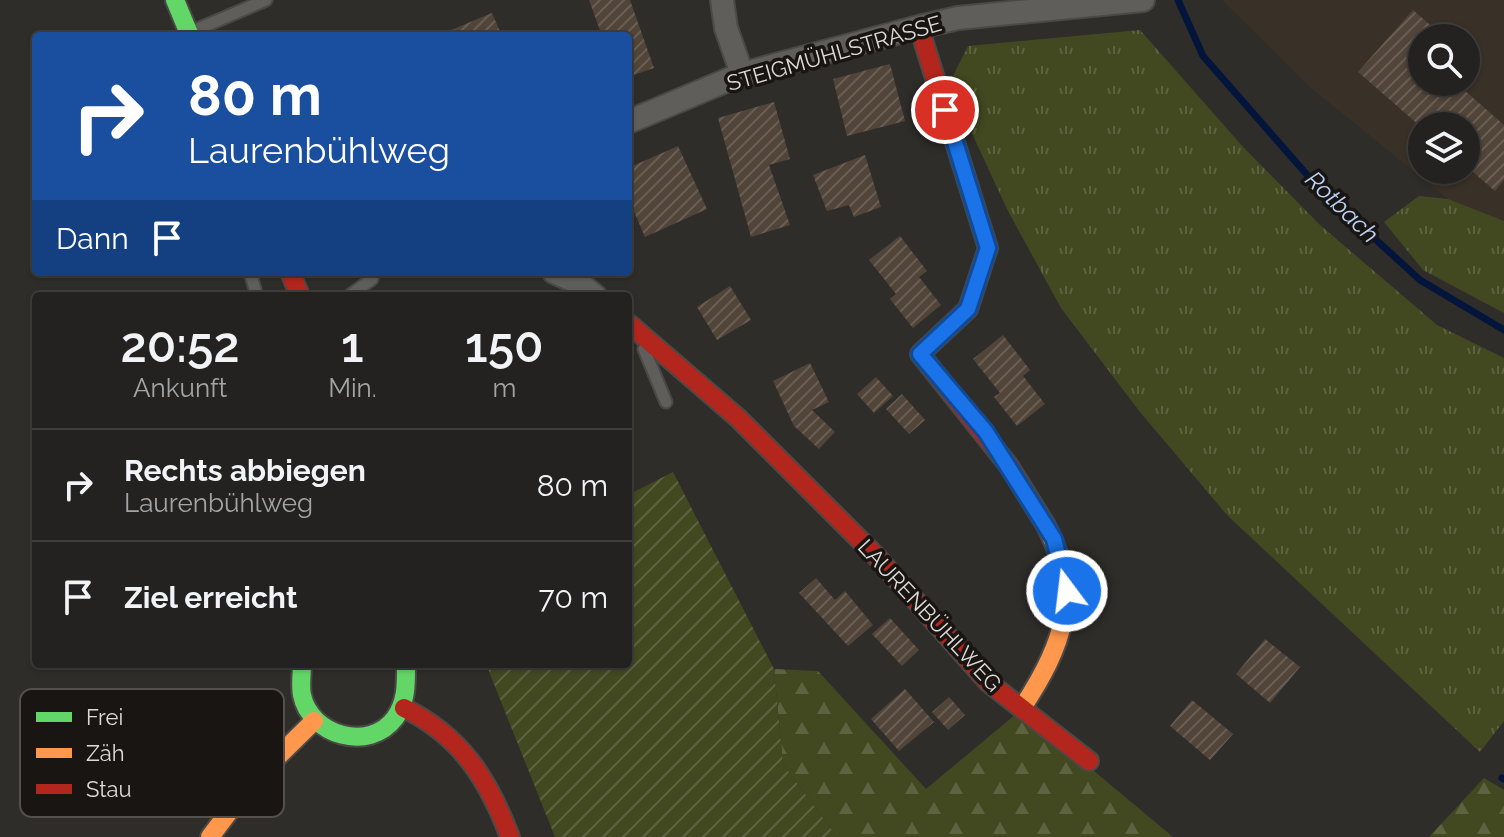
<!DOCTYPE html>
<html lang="de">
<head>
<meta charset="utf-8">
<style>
  body { margin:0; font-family:Raleway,sans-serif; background:#2f2f2d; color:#f1f3f6; height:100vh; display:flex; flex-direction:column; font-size:30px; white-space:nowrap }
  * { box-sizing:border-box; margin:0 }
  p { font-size:26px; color:#a3a4a5 }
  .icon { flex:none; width:44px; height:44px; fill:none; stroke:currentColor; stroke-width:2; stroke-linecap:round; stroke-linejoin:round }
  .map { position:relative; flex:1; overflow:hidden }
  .side { position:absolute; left:32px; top:292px; width:600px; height:376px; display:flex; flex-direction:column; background:#232220; border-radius:8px; box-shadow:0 2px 6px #0004,0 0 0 2px #403f3e }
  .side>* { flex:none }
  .guide { position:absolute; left:32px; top:32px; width:600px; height:244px; border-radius:8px; box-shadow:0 2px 6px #0004,0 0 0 2px #403f3e; background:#1a4fa0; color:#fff; overflow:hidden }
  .controls { position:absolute; left:1408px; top:24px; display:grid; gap:16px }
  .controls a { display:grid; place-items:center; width:72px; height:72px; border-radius:50%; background:#232220; box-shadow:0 2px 6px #0004,0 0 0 2px #403f3e; font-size:40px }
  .pin { position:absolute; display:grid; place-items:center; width:68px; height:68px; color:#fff; margin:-34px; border:4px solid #fff; border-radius:50%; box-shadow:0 2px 8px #0007 }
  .me { position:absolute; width:88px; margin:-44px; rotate:345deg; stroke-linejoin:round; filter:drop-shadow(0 0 6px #0008) }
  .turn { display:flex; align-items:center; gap:28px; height:168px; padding:0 24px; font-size:36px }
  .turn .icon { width:104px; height:104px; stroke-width:2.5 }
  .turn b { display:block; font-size:56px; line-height:68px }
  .then { display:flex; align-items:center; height:76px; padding:0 24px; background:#0003; gap:16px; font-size:30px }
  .eta { display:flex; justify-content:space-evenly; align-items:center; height:136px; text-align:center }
  .eta b { font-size:48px; font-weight:600; line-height:56px }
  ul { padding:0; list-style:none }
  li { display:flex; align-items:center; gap:24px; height:112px; padding:0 24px; border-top:2px solid #403f3e }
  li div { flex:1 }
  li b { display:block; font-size:30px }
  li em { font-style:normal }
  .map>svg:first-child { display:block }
</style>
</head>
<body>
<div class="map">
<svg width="1504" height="837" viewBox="0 0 1504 837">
  <defs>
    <pattern id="grass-tufts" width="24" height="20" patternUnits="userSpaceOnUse" patternTransform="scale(2)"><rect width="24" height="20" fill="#424921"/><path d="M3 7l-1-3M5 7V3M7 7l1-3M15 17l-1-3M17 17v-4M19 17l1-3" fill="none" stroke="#5d6340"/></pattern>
    <pattern id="forest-firs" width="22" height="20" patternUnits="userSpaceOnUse" patternTransform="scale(2)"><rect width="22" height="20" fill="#424921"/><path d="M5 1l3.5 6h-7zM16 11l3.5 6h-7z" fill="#5d6340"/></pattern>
    <pattern id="garden-furrows" width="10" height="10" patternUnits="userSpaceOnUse" patternTransform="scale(2)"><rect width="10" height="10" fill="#424921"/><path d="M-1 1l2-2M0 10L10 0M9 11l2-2" fill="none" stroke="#5d6340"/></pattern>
    <pattern id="building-hatch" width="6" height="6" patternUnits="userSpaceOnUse" patternTransform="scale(2)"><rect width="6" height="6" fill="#514438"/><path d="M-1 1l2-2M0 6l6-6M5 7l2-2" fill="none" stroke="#6a5e54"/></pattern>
  </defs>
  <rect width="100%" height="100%" fill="#2f2d2a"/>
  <!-- built -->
  <path fill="#393027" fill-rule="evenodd" d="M1222,0H1504V221L1448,199L1311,88ZM1422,38H1466V82H1422ZM1422,126H1466V170H1422Z"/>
  <!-- grass -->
  <path fill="url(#grass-tufts)" d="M1140,30L1244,148L1320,225L1437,325L1504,358V721L1480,752L1227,515L1140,412L1061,308L1008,211L949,84L968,46Z
    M1419,196L1448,199L1504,221V313L1423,270L1384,222Z"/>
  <!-- forest -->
  <path fill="url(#forest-firs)" d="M774,669L818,671L926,789L1021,710L1173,837H837L783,764Z
    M1484,778L1504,790V837H1429Z"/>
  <!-- garden -->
  <path fill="url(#garden-furrows)" d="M673,472L774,669L783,764L837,837H555L486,664H628V495Z"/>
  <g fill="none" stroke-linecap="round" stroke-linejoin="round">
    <!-- stream -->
    <path stroke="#04153c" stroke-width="7" d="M1178,0L1203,56L1316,185L1420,280L1504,330
      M1502,778L1504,779"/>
  </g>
  <!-- building -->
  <path fill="url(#building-hatch)" d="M589,0H630L654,68L628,77V36H602Z
    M1413,10L1445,38H1422V82H1455L1504,125V180L1495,191L1466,166V126H1420L1358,72Z
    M492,13L502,36H439V35Z
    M890,64L905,121L847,136L833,79Z
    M774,102L790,159L769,165L790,225L751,237L718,118Z
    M678,146L707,209L645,237L628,198V168Z
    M865,155L881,207L854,217L849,205L827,211L813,175Z
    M900,236L927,271L919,277L941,305L913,328L890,299L896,294L869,260Z
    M730,286L751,320L717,340L697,307Z
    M1003,335L1030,370L1023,376L1045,404L1017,426L994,397L1000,393L973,359Z
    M810,363L829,402L812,410L835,432L819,449L794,426L773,381Z
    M876,377L893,396L874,413L857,394Z
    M902,394L925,420L909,434L886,409Z
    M816,578L835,600L845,591L873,625L848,646L799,593Z
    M890,618L919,650L902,666L872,634Z
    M1265,639L1300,667L1270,703L1236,674Z
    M905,689L934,722L899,751L871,719Z
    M949,697L965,715L948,730L932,712Z
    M1192,700L1233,734L1210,760L1170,726Z"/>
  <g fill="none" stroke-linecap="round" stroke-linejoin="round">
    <defs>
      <path id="lane" d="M193,31L266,0
        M250,272L257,296
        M349,296L372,279L373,272
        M644,349L666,402"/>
      <path id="street" d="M722,0L726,28L742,74
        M628,122L742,74L919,27L958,18L1143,0
        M554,272L579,283L595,296"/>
      <path id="fast" d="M175,0L190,36
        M302,664C302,674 300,686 302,695C310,735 369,753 395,718C407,701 406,683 406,664"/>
      <path id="slow" d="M1022,708C1063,646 1083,594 1045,524
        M210,837L250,784L314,721"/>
      <path id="jam" d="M919,27L988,248L968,309L920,354L1009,466L1045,524
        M290,272L300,296
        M628,323L738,418L877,557L988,682L1089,761
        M404,708C461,736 488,779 510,837"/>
    </defs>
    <!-- lane casing -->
    <use href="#lane" stroke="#4b4946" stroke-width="15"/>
    <!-- street casing -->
    <use href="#street" stroke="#4b4946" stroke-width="26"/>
    <!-- fast casing -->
    <use href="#fast" stroke="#4b4946" stroke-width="22"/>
    <!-- slow casing -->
    <use href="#slow" stroke="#4b4946" stroke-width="22"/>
    <!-- jam casing -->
    <use href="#jam" stroke="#4b4946" stroke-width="22"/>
    <!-- lane -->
    <use href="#lane" stroke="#605e5b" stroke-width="11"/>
    <!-- street -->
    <use href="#street" stroke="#605e5b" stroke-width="22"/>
    <!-- fast -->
    <use href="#fast" stroke="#63d668" stroke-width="18"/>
    <!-- slow -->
    <use href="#slow" stroke="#ff974d" stroke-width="18"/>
    <!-- jam -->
    <use href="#jam" stroke="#b3261e" stroke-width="18"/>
  </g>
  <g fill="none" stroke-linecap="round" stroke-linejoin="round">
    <defs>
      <path id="route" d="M945,110L988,248L968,309L920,354L986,432L1054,539L1067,591"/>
    </defs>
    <!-- route casing -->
    <use href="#route" stroke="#114b97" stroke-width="20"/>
    <!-- route -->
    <use href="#route" stroke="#1a73e8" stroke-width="14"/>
  </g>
  <g text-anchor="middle" stroke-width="7" stroke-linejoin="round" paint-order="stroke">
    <!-- street labels -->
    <g font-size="22" fill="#dedad7" stroke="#181513">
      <text transform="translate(834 53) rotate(-16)" y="8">STEIGMÜHLSTRASSE</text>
      <text transform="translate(930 615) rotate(47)" y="8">LAURENBÜHLWEG</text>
    </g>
    <!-- water labels -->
    <g font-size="24" font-style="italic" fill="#bad1f5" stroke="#181513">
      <text transform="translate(1342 207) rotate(44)" y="8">Rotbach</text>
    </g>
  </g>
  <!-- legend -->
  <rect x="20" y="689" width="264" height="128" rx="12" fill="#181513" stroke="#53504e" stroke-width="2"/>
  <rect x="36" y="712" width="36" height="10" fill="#63d668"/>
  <rect x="36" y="748" width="36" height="10" fill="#ff974d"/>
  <rect x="36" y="784" width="36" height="10" fill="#b3261e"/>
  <g font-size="22" fill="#dedad7">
    <text x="86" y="725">Frei</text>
    <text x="86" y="761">Zäh</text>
    <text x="86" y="797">Stau</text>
  </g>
</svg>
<div class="controls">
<a><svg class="icon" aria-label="search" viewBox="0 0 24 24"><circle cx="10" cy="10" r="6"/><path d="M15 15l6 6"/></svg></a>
<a><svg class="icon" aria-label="layers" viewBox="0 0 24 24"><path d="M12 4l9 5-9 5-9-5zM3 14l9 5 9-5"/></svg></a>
</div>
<div class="pin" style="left:945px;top:110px;background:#d93025"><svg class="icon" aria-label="arrive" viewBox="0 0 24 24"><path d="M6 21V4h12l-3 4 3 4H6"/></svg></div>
<svg class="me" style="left:1067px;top:591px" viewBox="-20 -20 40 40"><circle r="17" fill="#1a73e8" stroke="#fff" stroke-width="3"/><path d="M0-11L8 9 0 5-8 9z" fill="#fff"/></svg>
<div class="guide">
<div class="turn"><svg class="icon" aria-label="right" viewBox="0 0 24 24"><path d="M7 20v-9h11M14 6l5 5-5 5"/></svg><div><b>80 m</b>Laurenbühlweg</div></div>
<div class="then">Dann<svg class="icon" aria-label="arrive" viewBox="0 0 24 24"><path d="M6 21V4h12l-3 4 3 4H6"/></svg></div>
</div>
<section class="side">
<div class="eta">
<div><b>20:52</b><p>Ankunft</p></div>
<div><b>1</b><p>Min.</p></div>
<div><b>150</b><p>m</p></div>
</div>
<ul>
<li><svg class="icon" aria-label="right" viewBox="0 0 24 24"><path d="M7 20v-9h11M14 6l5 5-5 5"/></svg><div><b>Rechts abbiegen</b><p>Laurenbühlweg</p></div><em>80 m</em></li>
<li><svg class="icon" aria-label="arrive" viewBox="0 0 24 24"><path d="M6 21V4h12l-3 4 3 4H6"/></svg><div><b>Ziel erreicht</b></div><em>70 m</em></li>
</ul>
</section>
</div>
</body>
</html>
